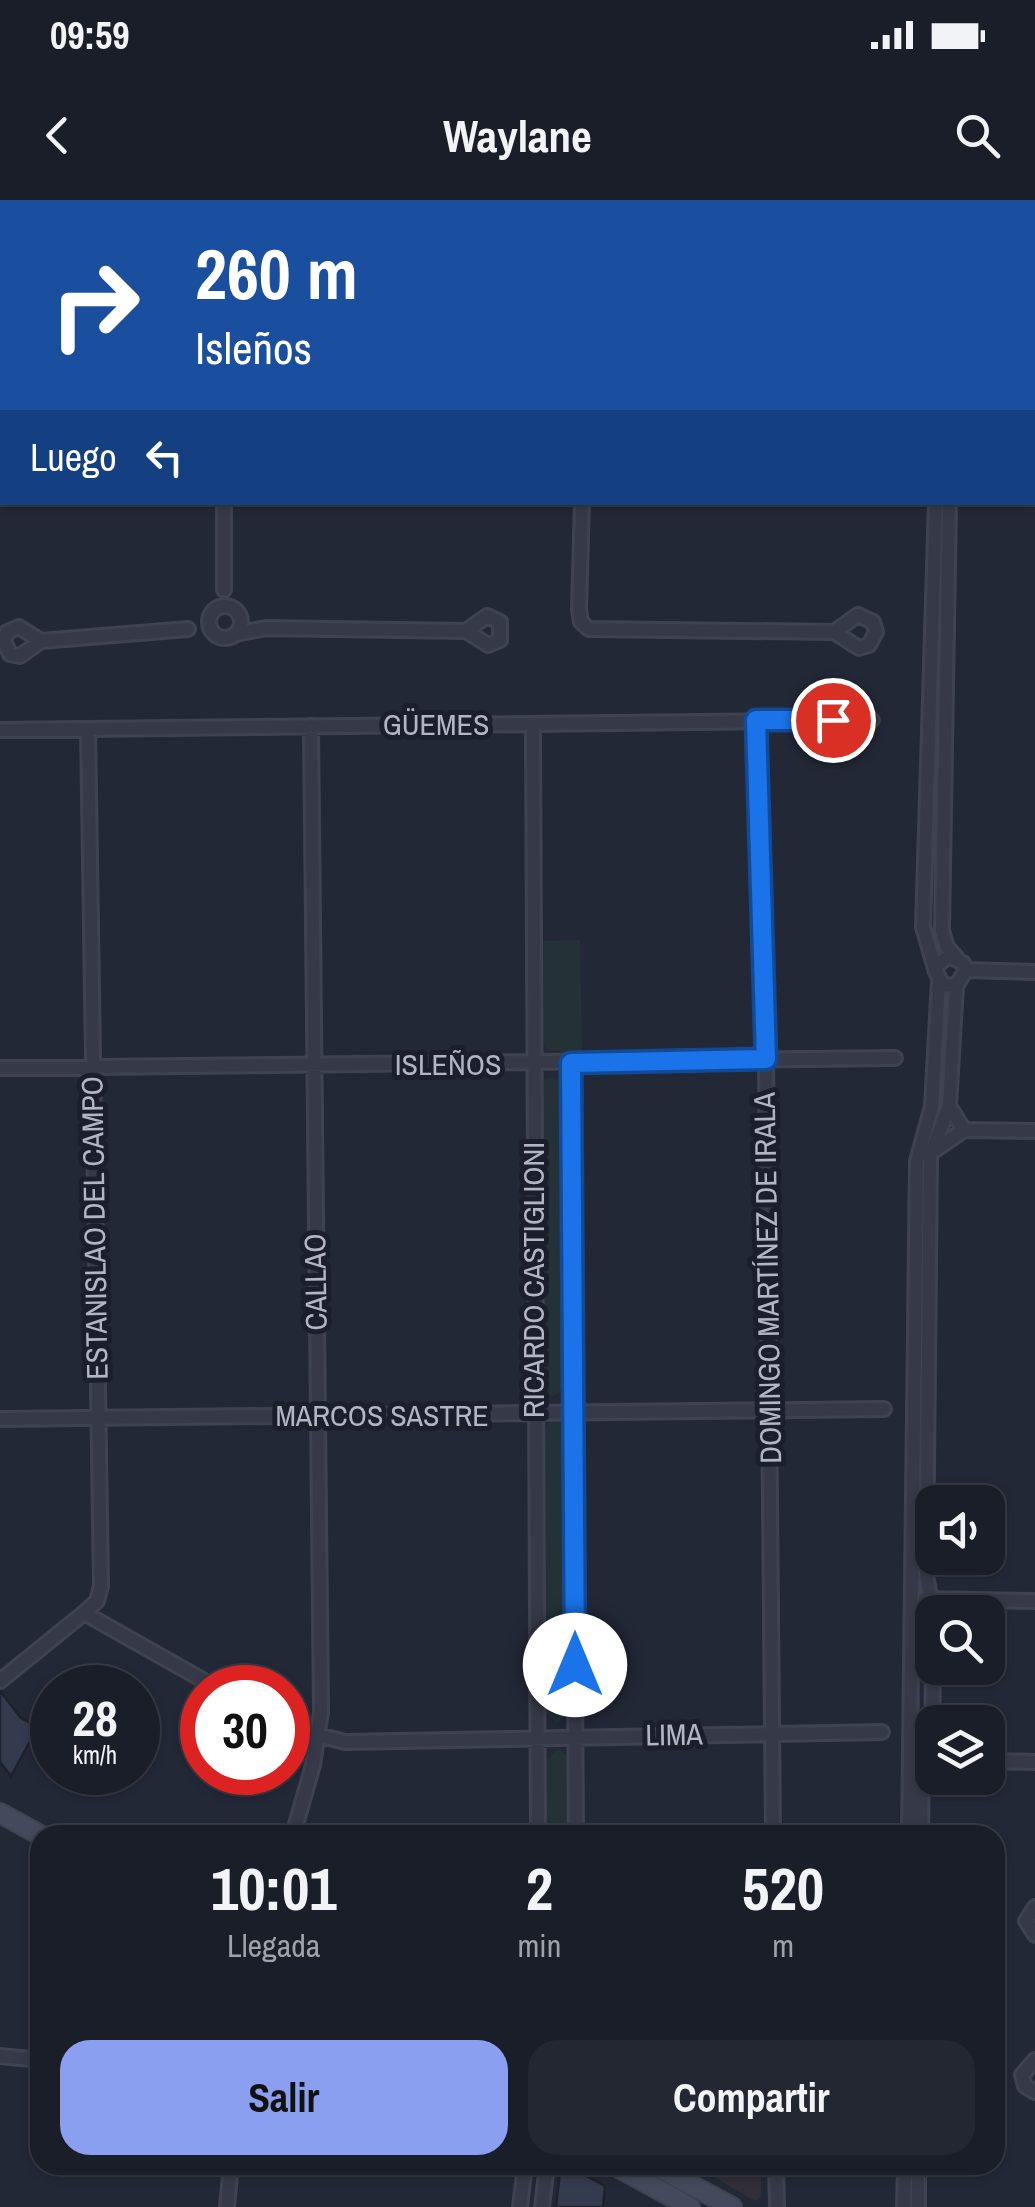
<!DOCTYPE html>
<html lang="es">
<head>
<meta charset="utf-8">
<style>
  body { margin:0; font-family:"Archivo Narrow",sans-serif; background:#232731; color:#f1f3f6; height:100vh; display:flex; flex-direction:column; font-size:38px; white-space:nowrap }
  * { box-sizing:border-box; margin:0 }
  p { font-size:32px; color:#9fa2a8 }
  .icon { flex:none; width:55px; height:55px; fill:none; stroke:currentColor; stroke-width:2; stroke-linecap:round; stroke-linejoin:round }
  .map { position:relative; flex:1; overflow:hidden }
  .drawer { position:absolute; left:30px; top:1625px; width:975px; height:350px; display:flex; flex-direction:column; background:#1a1e29; border-radius:30px; box-shadow:0 2px 8px #0004,0 0 0 2px #383c46 }
  .drawer>* { flex:none }
  .hud { position:absolute; left:0px; top:0px; width:1035px; height:305px; box-shadow:0 2px 8px #0004,0 0 0 2px #383c46; background:#1a4fa0; color:#fff; overflow:hidden }
  .controls { position:absolute; left:915px; top:1285px; display:grid; gap:20px }
  .controls a { display:grid; place-items:center; width:90px; height:90px; border-radius:20px; background:#1a1e29; box-shadow:0 2px 8px #0004,0 0 0 2px #383c46; font-size:50px }
  .speed { position:absolute; left:30px; top:1465px; display:flex; gap:20px; font-size:50px; font-weight:700; text-align:center }
  .speed>* { display:grid; place-content:center; width:130px; height:130px; border-radius:50%; background:#1a1e29; box-shadow:0 2px 8px #0004,0 0 0 2px #383c46; line-height:1 }
  .speed small { font-size:25px; font-weight:400 }
  .speed .limit { border:15px solid #d22; background:#fff; color:#111 }
  .pin { position:absolute; display:grid; place-items:center; width:85px; height:85px; color:#fff; margin:-42px; border:5px solid #fff; border-radius:50%; box-shadow:0 2px 10px #0007 }
  .me { position:absolute; width:110px; margin:-55px; rotate:0deg; stroke-linejoin:round; filter:drop-shadow(0 0 8px #0008) }
  .turn { display:flex; align-items:center; gap:35px; height:210px; padding:0 30px; font-size:45px }
  .turn .icon { width:130px; height:130px; stroke-width:2.5 }
  .turn b { display:block; font-size:70px; line-height:85px }
  .then { display:flex; align-items:center; height:95px; padding:0 30px; background:#0003; gap:20px; font-size:38px }
  .eta { display:flex; justify-content:space-evenly; align-items:center; height:170px; text-align:center }
  .eta b { font-size:60px; font-weight:700; line-height:70px }
  .action { display:flex; gap:20px; margin-top:auto; padding:20px 30px }
  .action a { flex:1; height:115px; border-radius:30px; background:#8a9ff0; color:#111; font-size:40px; font-weight:700; line-height:115px; text-align:center }
  .action a+a { background:#232731; color:#f1f3f6 }
  .status { display:flex; justify-content:space-between; align-items:center; height:70px; padding:0 50px; background:#1a1e29; direction:ltr }
  .status svg { height:28px; fill:currentColor }
  header { display:flex; justify-content:space-between; align-items:center; height:130px; padding:0 30px; background:#1a1e29; font-size:45px; font-weight:700 }
  .map>svg:first-child { display:block }
</style>
</head>
<body>
<div class="status"><b>09:59</b><svg viewBox="0 0 49 12"><path d="M0 12V9h3v3zM5 12V6h3v6zM10 12V3h3v9zM15 12V0h3v12zM26 1h20v11H26zM47 4h2v5h-2z"/></svg></div>
<header><svg class="icon" aria-label="back" viewBox="0 0 24 24"><path d="M15 5l-7 7 7 7"/></svg>Waylane<svg class="icon" aria-label="search" viewBox="0 0 24 24"><circle cx="10" cy="10" r="6"/><path d="M15 15l6 6"/></svg></header>
<div class="map">
<svg width="1035" height="2007" viewBox="0 0 1035 2007">
  <rect width="100%" height="100%" fill="#232837"/>
  <!-- medical -->
  <path fill="#312d39" d="M704,1965H761V1998L755,2001L704,1971Z"/>
  <!-- green -->
  <path fill="#243238" d="M580,740L582,854L548,850L543,840L542,741Z
    M553,876L565,887L567,1184L554,1196L546,1194L541,1183V888L542,881Z
    M553,1218L564,1222L568,1232L570,1512L557,1523L545,1512L542,1231Z
    M558,1548L569,1559L570,1635H546V1562Z"/>
  <!-- building -->
  <path fill="#353b4e" stroke="#1d212e" stroke-width="2.5" d="M0,1491L21,1518L38,1527L11,1576L0,1562Z
    M568,1966L605,1986L603,2007H556L560,1971Z"/>
  <g fill="none" stroke-linecap="round" stroke-linejoin="round">
    <defs>
      <path id="minor" d="M941,0L942,2
        M979,0L986,2
        M273,2L274,0
        M580,2V0
        M1032,27L1035,29
        M0,118H2
        M1032,235L1035,236
        M0,273L2,272
        M582,302L579,410L581,422L589,429L834,432L858,415L873,422L876,432L869,445L859,448L834,432
        M949,302L942,731L947,747L956,757
        M224,306V390
        M209 422a16 16 0 1 1 32 0a16 16 0 1 1-32 0Z
        M235,434L266,428L466,431L488,445L500,440V422L487,416L466,431
        M41,441L19,427L7,432L4,441L10,454L20,456L41,441L188,429
        M756,520L766,859L773,1635
        M533,525L538,1635
        M0,530L872,520
        M966,770L1035,772
        M936,772L923,727L936,302
        M571,863L576,1635
        M0,868L895,858
        M964,930L1035,931
        M935,950L964,930L949,906
        M0,1219L884,1209
        M925,1399L1035,1401
        M933,1412L926,1375L930,956L949,906L956,786L966,770L963,763L949,756L937,765L936,772L943,785L956,786
        M84,1413L217,1488
        M0,1481L84,1413L97,1401L101,1386L88,529
        M288,1527L345,1542L882,1532
        M988,1561L1035,1562
        M293,1635L313,1565L321,1512L311,526
        M909,1635L917,961L932,906L939,781
        M921,1635L922,1560L932,1539L933,1468
        M1035,1707L1026,1721L1035,1735
        M0,1856L40,1860
        M1035,1860L1022,1875L1025,1886L1035,1892
        M776,1965L777,2007
        M227,2007L231,1965
        M520,2007L525,1965
        M542,2007L547,1965
        M904,2007L905,1965
        M918,2007V1965"/>
      <path id="secondary" d="M0,1613L40,1635
        M614,1965L690,2007
        M654,1965L732,2007"/>
    </defs>
    <!-- minor casing -->
    <use href="#minor" stroke="#3f4351" stroke-width="18"/>
    <!-- secondary casing -->
    <use href="#secondary" stroke="#3f4351" stroke-width="22"/>
    <!-- minor -->
    <use href="#minor" stroke="#363a48" stroke-width="12"/>
    <!-- secondary -->
    <use href="#secondary" stroke="#44495b" stroke-width="18"/>
  </g>
  <g fill="none" stroke-linecap="round" stroke-linejoin="round">
    <defs>
      <path id="route" d="M575,1465L571,863L766,859L756,520H833"/>
    </defs>
    <!-- route casing -->
    <use href="#route" stroke="#114b97" stroke-width="25"/>
    <!-- route -->
    <use href="#route" stroke="#1a73e8" stroke-width="18"/>
  </g>
  <g text-anchor="middle" stroke-width="10" stroke-linejoin="round" paint-order="stroke">
    <!-- street labels -->
    <g font-size="30" fill="#b1b5c4" stroke="#1b1f2c">
      <text x="436" y="535">GÜEMES</text>
      <text x="448" y="875">ISLEÑOS</text>
      <text transform="translate(95 1028) rotate(-91)" y="10">ESTANISLAO DEL CAMPO</text>
      <text transform="translate(768 1078) rotate(-91)" y="10">DOMINGO MARTÍNEZ DE IRALA</text>
      <text transform="translate(534 1080) rotate(-90)" y="10">RICARDO CASTIGLIONI</text>
      <text transform="translate(316 1082) rotate(-91)" y="10">CALLAO</text>
      <text x="382" y="1226">MARCOS SASTRE</text>
      <text transform="translate(674 1535) rotate(-1)" y="10">LIMA</text>
    </g>
  </g>
</svg>
<div class="controls">
<a><svg class="icon" aria-label="sound" viewBox="0 0 24 24"><path d="M4 9h4l5-4v14l-5-4H4zM17 9q2 3 0 6"/></svg></a>
<a><svg class="icon" aria-label="search" viewBox="0 0 24 24"><circle cx="10" cy="10" r="6"/><path d="M15 15l6 6"/></svg></a>
<a><svg class="icon" aria-label="layers" viewBox="0 0 24 24"><path d="M12 4l9 5-9 5-9-5zM3 14l9 5 9-5"/></svg></a>
</div>
<div class="speed"><div>28<small>km/h</small></div><div class="limit">30</div></div>
<div class="pin" style="left:833px;top:520px;background:#d93025"><svg class="icon" aria-label="arrive" viewBox="0 0 24 24"><path d="M6 21V4h12l-3 4 3 4H6"/></svg></div>
<svg class="me" style="left:575px;top:1465px" viewBox="-20 -20 40 40"><circle r="19" fill="#fff"/><path d="M0-13L10 11 0 6-10 11z" fill="#1a73e8"/></svg>
<div class="hud">
<div class="turn"><svg class="icon" aria-label="right" viewBox="0 0 24 24"><path d="M7 20v-9h11M14 6l5 5-5 5"/></svg><div><b>260 m</b>Isleños</div></div>
<div class="then">Luego<svg class="icon" aria-label="left" viewBox="0 0 24 24"><path d="M17 20v-9H6M10 6l-5 5 5 5"/></svg></div>
</div>
<section class="drawer">
<div class="eta">
<div><b>10:01</b><p>Llegada</p></div>
<div><b>2</b><p>min</p></div>
<div><b>520</b><p>m</p></div>
</div>
<div class="action"><a>Salir</a><a>Compartir</a></div>
</section>
</div>
</body>
</html>
